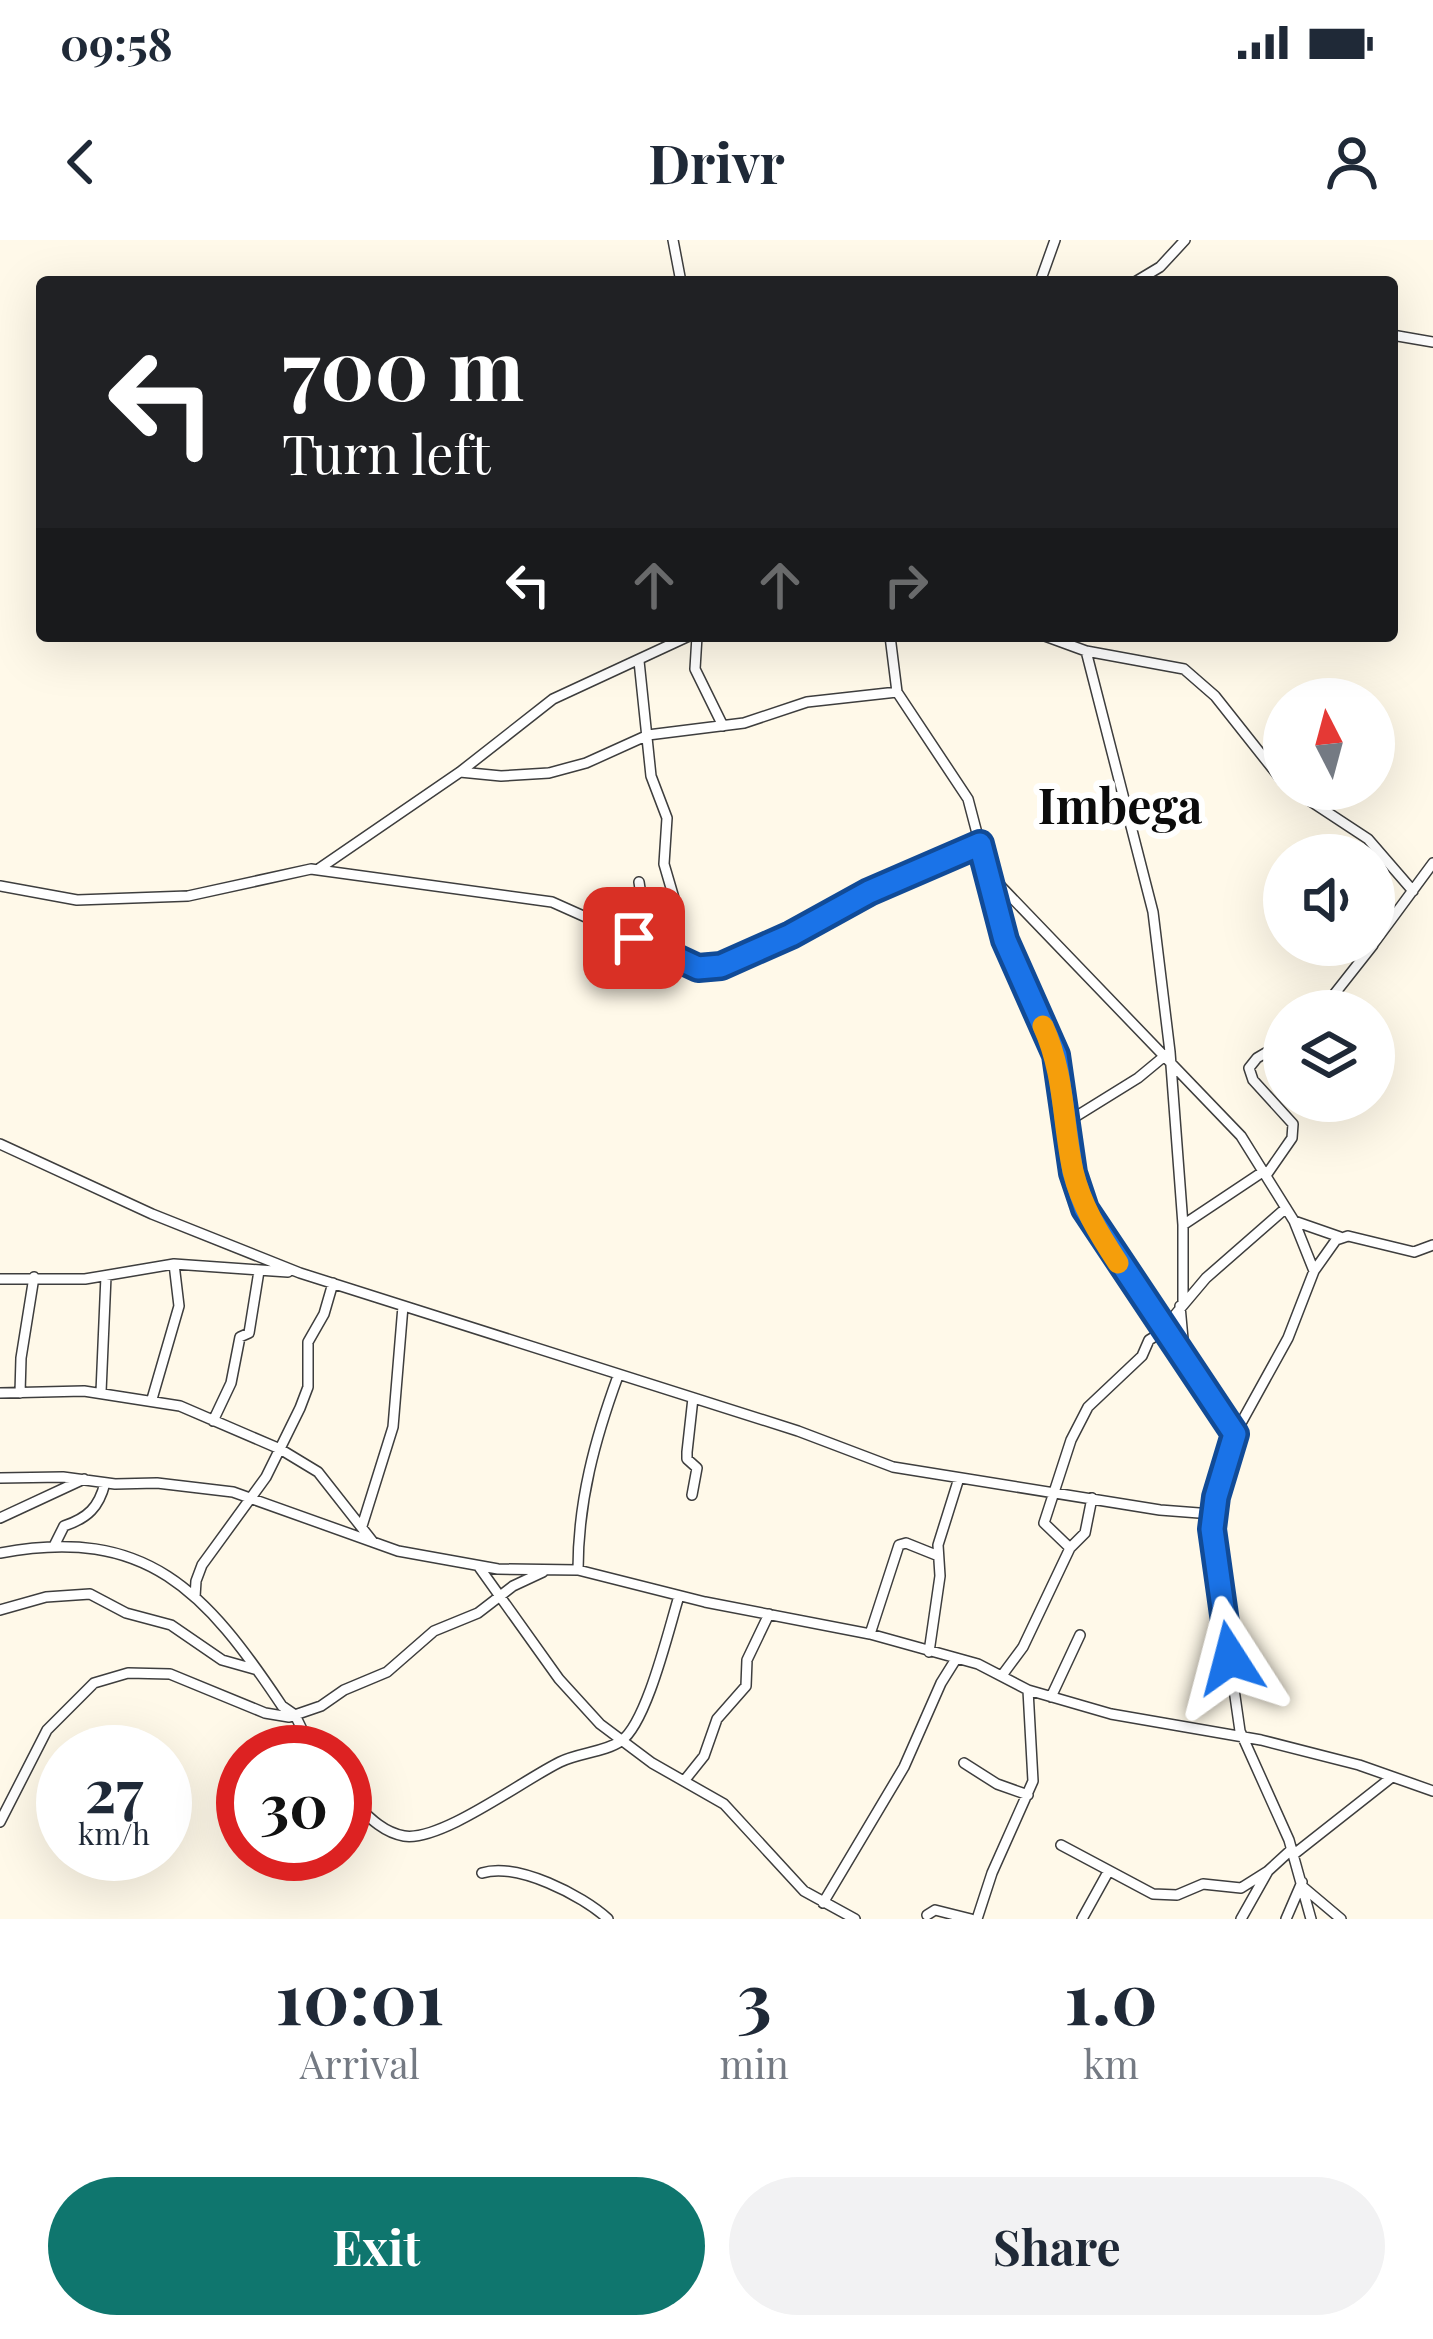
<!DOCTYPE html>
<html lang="en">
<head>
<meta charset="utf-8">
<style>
  body { margin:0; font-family:"Playfair Display",serif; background:#f2f2f3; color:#1f2937; height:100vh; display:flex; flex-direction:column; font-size:45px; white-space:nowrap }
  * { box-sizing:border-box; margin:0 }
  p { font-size:39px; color:#747a83 }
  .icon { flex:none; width:66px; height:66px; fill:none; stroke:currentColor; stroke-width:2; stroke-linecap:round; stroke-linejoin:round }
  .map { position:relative; height:1679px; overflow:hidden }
  .side { display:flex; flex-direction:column; background:#fff; flex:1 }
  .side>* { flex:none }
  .top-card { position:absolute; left:36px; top:36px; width:1362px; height:366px; border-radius:12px; box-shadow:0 12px 48px #0002; background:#202124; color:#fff; overflow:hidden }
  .needle { width:78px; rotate:354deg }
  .tools { position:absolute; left:1263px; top:438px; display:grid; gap:24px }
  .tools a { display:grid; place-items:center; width:132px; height:132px; border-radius:50%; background:#fff; box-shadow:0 12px 48px #0002; font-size:60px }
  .speed { position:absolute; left:36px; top:1485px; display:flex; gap:24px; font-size:60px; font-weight:700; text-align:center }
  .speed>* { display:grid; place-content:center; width:156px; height:156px; border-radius:50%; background:#fff; box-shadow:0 12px 48px #0002; line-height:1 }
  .speed small { font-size:30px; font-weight:400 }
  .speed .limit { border:18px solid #d22; background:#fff; color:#111 }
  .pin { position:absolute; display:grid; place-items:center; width:102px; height:102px; color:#fff; margin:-51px; border-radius:24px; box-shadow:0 6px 18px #0006 }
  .me { position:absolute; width:132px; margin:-66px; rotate:351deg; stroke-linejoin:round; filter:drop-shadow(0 0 9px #0008) }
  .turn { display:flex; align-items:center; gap:42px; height:252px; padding:0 48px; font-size:54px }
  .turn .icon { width:156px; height:156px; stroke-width:2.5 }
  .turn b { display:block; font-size:84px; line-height:102px }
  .lanes { display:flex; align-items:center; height:114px; padding:0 48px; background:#0003; justify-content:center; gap:60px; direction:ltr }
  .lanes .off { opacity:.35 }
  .eta { display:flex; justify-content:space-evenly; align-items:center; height:204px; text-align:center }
  .eta b { font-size:72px; font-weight:700; line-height:84px }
  .cta { display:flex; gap:24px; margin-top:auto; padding:24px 48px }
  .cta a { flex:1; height:138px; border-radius:72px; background:#0f766e; color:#fff; font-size:48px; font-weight:700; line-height:138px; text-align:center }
  .cta a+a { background:#f2f2f3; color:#1f2937 }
  .status { display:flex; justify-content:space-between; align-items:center; height:84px; padding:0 60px; background:#fff; direction:ltr }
  .status svg { height:33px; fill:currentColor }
  header { display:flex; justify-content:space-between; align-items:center; height:156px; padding:0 48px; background:#fff; font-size:54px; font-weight:700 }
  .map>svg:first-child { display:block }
</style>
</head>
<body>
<div class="status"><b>09:58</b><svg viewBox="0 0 49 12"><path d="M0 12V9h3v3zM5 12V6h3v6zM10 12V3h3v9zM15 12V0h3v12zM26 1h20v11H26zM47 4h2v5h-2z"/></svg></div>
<header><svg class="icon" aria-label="back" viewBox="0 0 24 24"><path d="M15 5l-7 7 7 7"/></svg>Drivr<svg class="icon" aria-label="person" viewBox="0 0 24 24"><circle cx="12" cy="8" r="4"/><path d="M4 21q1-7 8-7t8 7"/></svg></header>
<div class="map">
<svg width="1433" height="1679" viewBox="0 0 1433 1679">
  <rect width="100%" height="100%" fill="#fff9e9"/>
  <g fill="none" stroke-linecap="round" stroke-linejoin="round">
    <defs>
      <path id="street" d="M673,0L681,42
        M1040,42L1055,0
        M1135,42L1160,27L1185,0
        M1392,95L1433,102
        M697,396L695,429L723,486
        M890,396L897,452L968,559L1005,700L1056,815L1073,933L1085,969L1235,1194
        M1045,396L1086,411L1184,429L1215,456L1284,543
        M1086,411L1153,672L1170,812L1183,985
        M639,421L651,536L667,578L664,624L676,665
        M460,532L501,536L549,533L586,523L648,495L744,483L807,462L897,452
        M1292,549L1368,599L1413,651
        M320,628L460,532L553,459L689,396
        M989,634L1241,896L1294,981L1314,1031
        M639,642L649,707
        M0,646L77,660L188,656L311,629L552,662L704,730C754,723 813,682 858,658C897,637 940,622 980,605
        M1374,703L1433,623
        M1321,771L1373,705
        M1067,882L1138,838L1167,814
        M0,904L152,974L300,1033L798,1191L893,1227L1160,1270L1212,1274
        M1267,934L1292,898L1293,884L1253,840L1249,828L1257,818L1284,802
        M1294,981L1340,997
        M0,1039H85L174,1024L288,1032
        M1183,1063V985L1264,931
        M1180,1066L1185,1121
        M1163,1089L1206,1038L1286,968
        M101,1152L106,1036
        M0,1153L84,1151L180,1166L280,1209L318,1232L373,1302
        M20,1153L21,1118L34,1037
        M152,1159L179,1066L174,1024
        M213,1181L231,1143L240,1097L249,1093L259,1031
        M0,1238L63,1237L115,1244L157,1243L233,1252L398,1311L498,1329L578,1330L705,1362L870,1394L978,1424L1028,1450L1111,1474L1261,1500L1359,1525L1433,1551
        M692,1255L697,1228L687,1219V1212L693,1158
        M0,1278L84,1239
        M362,1286L393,1187L403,1066
        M54,1306L64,1286C88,1278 99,1267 105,1243
        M1070,1308L1044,1283L1071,1200L1088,1167L1142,1116L1149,1100L1164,1091
        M0,1313C147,1285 206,1352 282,1466L295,1475L313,1512
        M479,1327L559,1439L600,1484L652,1523L724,1564L804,1651L855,1679
        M578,1330C578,1261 595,1199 618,1136
        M195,1357L196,1341L202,1325L266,1237L300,1168L308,1147V1102L324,1074L333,1043
        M0,1370L46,1357L90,1354L126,1373L171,1385L222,1420L254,1429
        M870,1394L899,1305L906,1303L936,1315
        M929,1412L940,1336L938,1305L959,1238
        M1003,1434L1023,1407L1070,1308L1085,1293L1092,1258
        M1051,1457L1080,1395
        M964,1523L997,1544L1028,1555
        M684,1541L704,1516L717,1479L746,1446L747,1420L769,1374
        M345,1554C363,1570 379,1592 404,1596C441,1602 523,1540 560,1522C578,1513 605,1512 621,1501C647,1483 669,1388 679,1356
        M0,1582L47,1490L94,1443L128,1433L170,1434L265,1473L289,1477L321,1466L344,1450L387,1432L434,1391L478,1373L513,1346L543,1332
        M1061,1605L1153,1654L1177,1655L1203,1644L1241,1648L1268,1631
        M1293,1615L1392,1537
        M482,1633C517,1622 582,1655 608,1679
        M1303,1647L1341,1679
        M823,1663L904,1527L941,1443L956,1419
        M927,1675L935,1670L971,1679
        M977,1679L992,1633L1033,1541L1028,1450
        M1082,1679L1108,1632
        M1241,1679L1268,1631L1292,1609
        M1286,1679L1302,1642
        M1311,1679L1289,1600L1240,1491L1217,1331L1212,1274L1235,1194L1288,1098L1314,1031L1336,1000L1348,996L1414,1012L1433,1005"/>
    </defs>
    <!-- street casing -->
    <use href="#street" stroke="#3e3e3e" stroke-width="12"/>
    <!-- street -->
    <use href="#street" stroke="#fff" stroke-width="9"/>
  </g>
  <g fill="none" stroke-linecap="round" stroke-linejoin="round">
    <defs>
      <path id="route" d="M634,698L698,728L721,726L791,695L869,652L980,604L1005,700L1056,815L1073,933L1085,969L1235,1194L1216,1257L1212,1289L1230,1418"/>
    </defs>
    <!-- route casing -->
    <use href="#route" stroke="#114b97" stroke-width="30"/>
    <!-- route -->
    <use href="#route" stroke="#1a73e8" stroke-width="21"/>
    <!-- slow -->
    <path stroke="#f59e0b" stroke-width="21" d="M1043,786C1065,834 1062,880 1073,931C1081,965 1099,994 1118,1023"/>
  </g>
  <g text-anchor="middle" stroke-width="12" stroke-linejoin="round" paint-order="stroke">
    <!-- quarter labels -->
    <g font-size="48" font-weight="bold" fill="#0b0b0b" stroke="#fff">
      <text x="1120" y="584">Imbega</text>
    </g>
  </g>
</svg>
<div class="tools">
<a><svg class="needle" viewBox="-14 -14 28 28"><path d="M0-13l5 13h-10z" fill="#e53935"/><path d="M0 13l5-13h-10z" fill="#747a83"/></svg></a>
<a><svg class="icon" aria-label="sound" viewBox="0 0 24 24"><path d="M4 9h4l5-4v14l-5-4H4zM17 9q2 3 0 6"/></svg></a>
<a><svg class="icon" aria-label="layers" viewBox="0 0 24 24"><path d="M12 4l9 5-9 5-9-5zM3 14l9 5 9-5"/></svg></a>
</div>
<div class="speed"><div>27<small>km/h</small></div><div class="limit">30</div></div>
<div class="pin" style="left:634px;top:698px;background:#d93025"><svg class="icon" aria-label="arrive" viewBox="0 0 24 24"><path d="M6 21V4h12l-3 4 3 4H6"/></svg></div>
<svg class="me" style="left:1230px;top:1418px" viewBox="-20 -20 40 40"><path d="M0-17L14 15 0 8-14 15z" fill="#1a73e8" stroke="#fff" stroke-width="4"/></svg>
<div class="top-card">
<div class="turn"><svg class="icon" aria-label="left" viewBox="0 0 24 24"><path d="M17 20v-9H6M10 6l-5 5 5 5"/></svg><div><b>700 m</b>Turn left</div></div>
<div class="lanes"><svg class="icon" aria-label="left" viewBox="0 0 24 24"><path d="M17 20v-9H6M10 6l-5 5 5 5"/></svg><svg class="icon off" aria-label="ahead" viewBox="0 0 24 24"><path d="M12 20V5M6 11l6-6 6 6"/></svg><svg class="icon off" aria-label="ahead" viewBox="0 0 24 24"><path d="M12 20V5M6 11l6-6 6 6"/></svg><svg class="icon off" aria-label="right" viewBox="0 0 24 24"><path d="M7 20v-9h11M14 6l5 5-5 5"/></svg></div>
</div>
</div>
<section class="side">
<div class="eta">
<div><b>10:01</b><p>Arrival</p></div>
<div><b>3</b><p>min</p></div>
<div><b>1.0</b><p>km</p></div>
</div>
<div class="cta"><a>Exit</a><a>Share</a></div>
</section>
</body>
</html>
